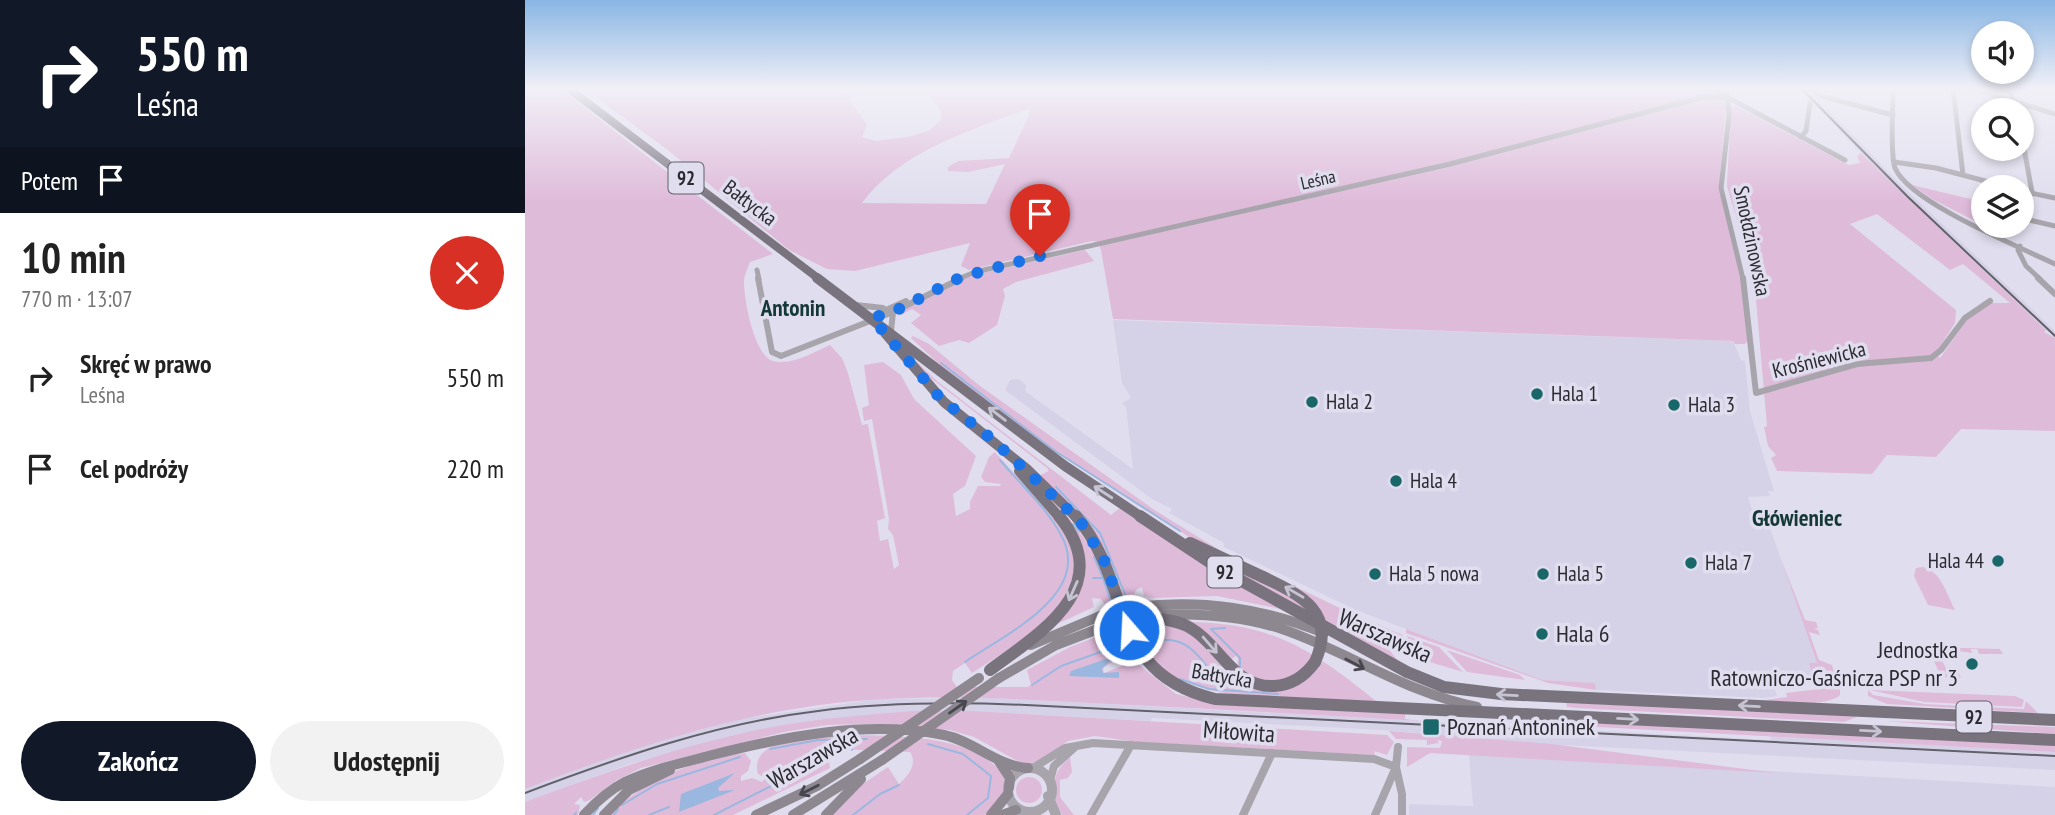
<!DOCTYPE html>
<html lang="pl">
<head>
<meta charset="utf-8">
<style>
  body { margin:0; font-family:"PT Sans Narrow",sans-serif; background:#f2f2f2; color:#222; height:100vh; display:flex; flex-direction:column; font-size:26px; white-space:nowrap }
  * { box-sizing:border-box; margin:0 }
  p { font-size:23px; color:#767676 }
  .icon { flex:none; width:38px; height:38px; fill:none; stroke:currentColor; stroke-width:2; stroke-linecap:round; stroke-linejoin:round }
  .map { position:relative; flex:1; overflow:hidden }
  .side { display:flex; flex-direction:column; background:#fff; width:525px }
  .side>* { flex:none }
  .banner { background:#111827; color:#fff; overflow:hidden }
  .fabs { position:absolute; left:1446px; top:21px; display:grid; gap:14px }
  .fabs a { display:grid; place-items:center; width:63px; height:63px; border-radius:50%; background:#fff; box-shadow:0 4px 10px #0003; font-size:35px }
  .pin { position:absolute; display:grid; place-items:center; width:60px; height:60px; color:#fff; margin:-72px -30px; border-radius:50% 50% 50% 0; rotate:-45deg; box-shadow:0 0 7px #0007 }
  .pin .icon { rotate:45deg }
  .me { position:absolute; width:77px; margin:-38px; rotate:341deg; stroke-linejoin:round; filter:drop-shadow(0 0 5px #0008) }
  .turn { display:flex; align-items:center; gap:24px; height:147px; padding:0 21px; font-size:32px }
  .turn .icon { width:91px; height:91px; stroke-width:2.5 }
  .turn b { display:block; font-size:49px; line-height:60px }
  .then { display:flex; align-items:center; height:66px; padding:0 21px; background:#0003; gap:14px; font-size:26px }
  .round { display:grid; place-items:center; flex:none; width:74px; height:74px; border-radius:37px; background:#f2f2f2 }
  .headline { display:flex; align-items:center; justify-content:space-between; height:119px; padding:0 21px }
  h1 { font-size:42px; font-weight:600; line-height:52px }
  .action { display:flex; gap:14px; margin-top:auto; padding:14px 21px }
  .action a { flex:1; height:80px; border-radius:42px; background:#111827; color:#fff; font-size:28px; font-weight:600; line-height:80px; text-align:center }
  .action a+a { background:#f2f2f2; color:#222 }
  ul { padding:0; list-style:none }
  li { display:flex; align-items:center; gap:21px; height:91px; padding:0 21px }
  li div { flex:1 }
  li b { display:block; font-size:26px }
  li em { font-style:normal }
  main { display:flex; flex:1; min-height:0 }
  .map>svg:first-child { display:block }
</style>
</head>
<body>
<main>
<section class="side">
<div class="banner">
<div class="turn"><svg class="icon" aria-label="right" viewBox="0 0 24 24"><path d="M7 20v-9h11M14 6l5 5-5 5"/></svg><div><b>550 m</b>Leśna</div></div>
<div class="then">Potem<svg class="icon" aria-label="arrive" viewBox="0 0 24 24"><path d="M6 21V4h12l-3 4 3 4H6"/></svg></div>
</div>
<div class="headline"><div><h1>10 min</h1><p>770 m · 13:07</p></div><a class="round" style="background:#d93025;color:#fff"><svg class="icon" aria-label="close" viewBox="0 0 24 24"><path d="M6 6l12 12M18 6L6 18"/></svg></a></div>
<ul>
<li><svg class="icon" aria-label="right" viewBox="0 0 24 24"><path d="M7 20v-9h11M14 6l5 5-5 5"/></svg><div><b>Skręć w prawo</b><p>Leśna</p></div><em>550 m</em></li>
<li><svg class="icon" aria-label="arrive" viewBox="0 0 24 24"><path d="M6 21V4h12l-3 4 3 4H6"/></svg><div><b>Cel podróży</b></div><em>220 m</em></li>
</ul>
<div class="action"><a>Zakończ</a><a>Udostępnij</a></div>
</section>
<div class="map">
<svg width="1530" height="815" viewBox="0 0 1530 815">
  <rect width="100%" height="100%" fill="#e0deee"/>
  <!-- built -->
  <path fill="#d5d2e8" d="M1273,88H1283L1376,185L1530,331V338L1333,150Z
    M588,320L1208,341L1216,360L1220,361L1225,411L1249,491H1243L1245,496L1223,497L1227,509L1249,514L1253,524L1244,525L1293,664L1284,663L1288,677L1246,676L1252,696L1239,698L1071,690L1069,683L1018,680L833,611L699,547V543L644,513L647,509L627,499L480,390L485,380L494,379L501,385L500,391L608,469L601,407L597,403L606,398L597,383Z
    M471,698L1246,740L1245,735L1530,752V770L1016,744L856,730L627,718L626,721L448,711H386L289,720L204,736L104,764L0,802V789L117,745L215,719L352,699Z
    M944,754L1530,787V815H884V804L948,806Z"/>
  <!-- green -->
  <path fill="#dfbbda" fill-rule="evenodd" d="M0,88H34L248,254L225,262C223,268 219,275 219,282C219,300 229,355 248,361C266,366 289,352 305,345L317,358L323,373L337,425L343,424L360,518L352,521L355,541L363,539L369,569L374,565L368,535L363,529L364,519L347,419L339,421L337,408L344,405L339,365L358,362L376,375L389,399L451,456L440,486L428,494L431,516L445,509V502L453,486H475L476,484L460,482L456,477L464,457L470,452L538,528L552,564L538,605L492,644L447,673L440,663L428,671L427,680L432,687H502L506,685L502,670L545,647L574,636L578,638L581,647L587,642L589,634L598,631L602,653L578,668L579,673L609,661L651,694L697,705L880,714V719L897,721C786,715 675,708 564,703C475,698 383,693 295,705C192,719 97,752 0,789Z
    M58,88H256C270,95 298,88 316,88L317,92H330L324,99L342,125L337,137L351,141L387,136L403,131L416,120V111L398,88H1180L1183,93L1178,95L1195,98L1201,104L1194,187L1218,286L1223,340L1220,344H1210L1208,341L588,319L576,250L573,242L567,241L444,270L436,266L445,243L330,271L302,269L264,250L139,147ZM499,110H505L504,115L484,158L433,161L423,167V171L443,172L480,164L461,204L337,203C375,152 441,132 499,110Z
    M1211,106L1324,165L1335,163L1332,156L1336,153L1521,330L1519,332L1530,338V431L1436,429L1411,457L1362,455L1347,474L1252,471L1246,458L1251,455L1243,446L1239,427L1242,426L1229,277L1202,186L1206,107ZM1352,214L1425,270L1438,264L1485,303H1465L1442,320L1415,358L1411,353L1430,323L1431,310L1325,224Z
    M1387,185L1446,199V203L1458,206V225L1407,199Z
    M560,250L569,261L491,282L478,289L480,296L472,325L444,343L434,340L414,346L386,323L396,315L387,309L376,315L373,312L432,281L453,274Z
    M388,336L404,344L455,386L631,511L696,551L842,621L873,661L712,574L672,542L518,444L417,367L386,338Z
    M390,360L412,381L586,515L595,508L756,609L692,596L626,598L619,596L617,587L611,590L608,598L599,601L575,541L515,475L524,471L522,468L398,372Z
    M514,488C557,529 568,546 588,601L580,605L576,599L567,598L569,607L530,625L560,562L556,544Z
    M1256,559L1280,620L1291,622L1293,628L1289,629L1293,630L1295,635L1284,632L1294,660L1307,665L1310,675L1307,678L1280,681L1279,677H1288L1284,663H1292Z
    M1397,567C1416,570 1422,595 1430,610L1403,605L1389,576L1391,568Z
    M663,622C749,623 787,650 851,701C788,698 685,707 634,667C624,659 617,642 610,631L616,630L627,637L628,628C658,617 679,646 697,667L690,675L692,677L702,678L712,667L713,658L711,656L704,661Z
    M850,623L878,635L885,656L871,651Z
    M881,629L1018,680L1070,683L1071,690L1023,683L881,633Z
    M882,636L914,647L938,672L888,657Z
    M1403,647L1475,649L1478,654H1454L1452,649H1446L1447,653L1419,649L1420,652L1413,653L1423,672H1433L1436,678L1416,677Z
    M922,650L995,675L1000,680L942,672Z
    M1311,687L1315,690V695C1302,707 1258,703 1240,700L1262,697L1261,693Z
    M1343,690L1348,695L1400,704L1499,709L1501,701L1513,713L1362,704L1343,696Z
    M1345,690L1490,696L1499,700L1497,707L1399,702Z
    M1041,703L1331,715L1332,717L1319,722L1052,708L1042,707Z
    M386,711H448L862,735L869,742L862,755L849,751L850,755L612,742L570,736L543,741L513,762L498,764L449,737L425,730L346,724L302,725L259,732L116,768L90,781L65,800L59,802L56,797L49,804L55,805L53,815H0V802C81,772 162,743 247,727C293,718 340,715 386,711Z
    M999,720L1530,744V752L983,722Z
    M1358,721L1530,727V734Z
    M864,731L1027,744L1251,773L905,753L882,767V747L915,748L917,741L912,740L914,743L902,745V740L871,739Z
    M319,735C364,736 458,732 481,781C479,798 472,804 460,815H306L326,792L363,767L374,784C383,776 393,764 385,752L312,749L303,754L305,768L208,815H85C117,780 173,758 220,753L226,761L223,771L216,776V781L227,778L237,782L240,778L233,774C222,736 295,738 319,735Z
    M545,757L547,772L543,778L535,780V797L549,815H537C523,794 526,773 545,757Z
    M491 790a13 13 0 1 1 26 0a13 13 0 1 1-26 0Z"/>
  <!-- water -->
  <path fill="#9ab8df" d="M584,658L587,659L577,669L578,673L594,672V678L544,676L546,671Z
    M210,773L193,788L194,791L210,790L154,812L156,794Z"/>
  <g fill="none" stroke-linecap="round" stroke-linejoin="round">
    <!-- stream -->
    <path stroke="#9ab8df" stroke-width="2" d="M416,363L530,451L655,531
      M531,487L575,533L604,604
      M548,524L554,531
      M569,557L578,578
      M568,578H578L588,608
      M611,623L625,652
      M700,628L686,629L715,658V670
      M621,642C661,633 670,651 692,680L702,681L709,676
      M440,662C479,635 569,594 536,535C522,508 495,484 475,460
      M655,679L684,689L753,694
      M507,685L536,666L598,644L593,627
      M403,744L438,754L466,776L463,798L442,815
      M245,749L293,740L342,739
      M327,750L329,741
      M97,805L132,784L215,757
      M49,815L51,813
      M68,815L73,808
      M89,815L93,809
      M124,815L144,807
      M189,815L262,778L317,739
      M328,815L355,794L374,785"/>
    <!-- minor-far2 -->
    <path stroke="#a8a4ab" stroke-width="5" d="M1185,88L1320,160
      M1202,88L1204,115L1196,188L1218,279
      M1285,88L1296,96L1368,115
      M1368,88C1368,105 1365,156 1370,168C1385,203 1495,247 1530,264
      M1428,88L1438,175
      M1445,88L1530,114
      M1483,88L1492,110
      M1496,132L1507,192L1496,204
      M1276,137L1281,131L1285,103
      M1369,162L1411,168L1483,187
      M1496,191L1530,198
      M1496,218L1530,226
      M1495,246L1493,250L1501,266L1515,279
      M232,270L234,279
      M433,279L450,272L925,164L1182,96L1200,98"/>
    <!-- minor-far1 -->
    <path stroke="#a8a4ab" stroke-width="6" d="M233,278L247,352L256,356L368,312L437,278
      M1218,278L1231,393L1332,364L1406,358L1416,350L1440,318L1465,301
      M1513,278L1530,294
      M331,305L358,308
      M350,315L381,301
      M366,331L368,312"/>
    <!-- minor -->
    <path stroke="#a8a4ab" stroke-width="8" d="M871,767L877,794V815
      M508,768L540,748L568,743L849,759L871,767
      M525,780L529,766L550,747
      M566,815L606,745
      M718,815L747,753
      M850,815L871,767L873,747"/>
    <!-- tertiary -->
    <path stroke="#a8a4ab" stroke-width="10" d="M483 790a22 22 0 1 1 44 0a22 22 0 1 1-44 0Z
      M523,796L531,815"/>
    <!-- secondary -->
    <path stroke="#8d8790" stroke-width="10" d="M610,607C677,599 737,608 799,633
      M634,615C676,613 717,616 757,629C824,652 881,693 952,707
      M506,645L582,613
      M474,678L531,645L586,624
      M473,760L485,778L484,788
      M59,815C71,802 84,790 100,782C127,769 158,763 187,755C262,736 342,720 419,735C449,741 472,766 503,768
      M79,815L104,790L145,770
      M231,815L292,786L335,759
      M268,815L357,760
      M301,815L336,779
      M466,815L483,794
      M477,815L491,810"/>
    <!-- primary-far2 -->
    <path stroke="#79737e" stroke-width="8" d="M43,88L294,279"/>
    <!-- primary-far1 -->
    <path stroke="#79737e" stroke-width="10" d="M292,278L540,466L618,518
      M360,333L419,402L503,470L552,518
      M494,471L535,518"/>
    <!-- primary -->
    <path stroke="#79737e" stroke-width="12" d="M551,516C610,586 581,673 690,699L1530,740
      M615,516L695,569L882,672L919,687L976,694L1530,720
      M665,543L738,577
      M614,618C630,618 648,619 662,626C695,643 707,688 749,686C767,685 780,676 790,662
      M465,670C518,631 591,587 534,516"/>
    <!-- rail -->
    <path stroke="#62616a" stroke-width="2" d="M1276,88L1382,196L1530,336
      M0,793C95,757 192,723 293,711C362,702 431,702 501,705L1530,756"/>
    <!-- secondary-bridge -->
    <path stroke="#8d8790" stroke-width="10" d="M582,613L610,607
      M586,624L614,618
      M335,759L454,678
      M357,760L474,678"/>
    <!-- primary-bridge -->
    <path stroke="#79737e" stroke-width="12" d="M738,577C778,596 812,613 790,662"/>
  </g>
  <!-- one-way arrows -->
  <defs><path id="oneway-shaft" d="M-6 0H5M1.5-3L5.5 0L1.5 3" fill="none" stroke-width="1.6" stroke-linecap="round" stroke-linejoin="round" transform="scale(1.75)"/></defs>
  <g stroke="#c6c3d2">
    <use href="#oneway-shaft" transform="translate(472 414) rotate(-143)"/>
    <use href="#oneway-shaft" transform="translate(578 492) rotate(-147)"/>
    <use href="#oneway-shaft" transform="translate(548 591) rotate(114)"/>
    <use href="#oneway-shaft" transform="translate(769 592) rotate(-150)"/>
    <use href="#oneway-shaft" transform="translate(685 645) rotate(49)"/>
    <use href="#oneway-shaft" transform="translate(982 695) rotate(-177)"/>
    <use href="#oneway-shaft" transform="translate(1224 706) rotate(-177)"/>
    <use href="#oneway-shaft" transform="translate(1103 719) rotate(3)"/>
    <use href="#oneway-shaft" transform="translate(1346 731) rotate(3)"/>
  </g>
  <g stroke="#48464e">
    <use href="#oneway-shaft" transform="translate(830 664) rotate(28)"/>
    <use href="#oneway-shaft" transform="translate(433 707) rotate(-35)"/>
    <use href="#oneway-shaft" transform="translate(284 790) rotate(153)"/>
  </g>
  <!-- sky -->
  <linearGradient id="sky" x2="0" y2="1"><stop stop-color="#89b6e4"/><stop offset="0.44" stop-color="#f1f0f7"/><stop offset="1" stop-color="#f1f0f7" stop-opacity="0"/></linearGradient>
  <rect width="1530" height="202" fill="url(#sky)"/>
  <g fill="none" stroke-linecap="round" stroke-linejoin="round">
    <!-- route -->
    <path stroke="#1a73e8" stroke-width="12" stroke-dasharray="0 21.6" d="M515,256L436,277L368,312L347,318L415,398L468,440L555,521L579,560L604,630"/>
  </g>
  <!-- markers -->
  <g fill="#196769" stroke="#e0deee" stroke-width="2.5">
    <circle cx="1012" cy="394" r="7"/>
    <circle cx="787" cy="402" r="7"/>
    <circle cx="1149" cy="405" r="7"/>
    <circle cx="871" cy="481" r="7"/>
    <circle cx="1473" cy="561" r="7"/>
    <circle cx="1166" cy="563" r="7"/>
    <circle cx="850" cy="574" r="7"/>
    <circle cx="1018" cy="574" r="7"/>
    <circle cx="1017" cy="634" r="7"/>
    <circle cx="1447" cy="664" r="7"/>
    <rect x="897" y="718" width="18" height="18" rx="3.5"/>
  </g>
  <g text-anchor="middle" stroke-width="7" stroke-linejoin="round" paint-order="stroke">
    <!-- far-street labels -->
    <g font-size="18" fill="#2b2a31" stroke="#e0deee">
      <text transform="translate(793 180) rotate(-13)" y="6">Leśna</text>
    </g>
    <!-- shield labels -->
    <g fill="#e0deee" stroke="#61606a" stroke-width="2">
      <rect x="143.5" y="162.5" width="35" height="31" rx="5"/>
      <rect x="682.5" y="556.5" width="35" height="31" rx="5"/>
      <rect x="1431.5" y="701.5" width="35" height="31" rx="5"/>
    </g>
    <g font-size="19" font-weight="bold" fill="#2b2a31">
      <text x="161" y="185">92</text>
      <text x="700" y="579">92</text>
      <text x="1449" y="724">92</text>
    </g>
    <!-- street labels -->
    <g font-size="21" fill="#2b2a31" stroke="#e0deee">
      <text transform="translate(225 203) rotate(37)" y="7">Bałtycka</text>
      <text transform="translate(1227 241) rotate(78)" y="7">Smołdzinowska</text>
      <text transform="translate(1294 360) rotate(-14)" y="7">Krośniewicka</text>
      <text transform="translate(697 676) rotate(10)" y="7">Bałtycka</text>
    </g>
    <!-- poi labels -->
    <g font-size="21" fill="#2b2a31" stroke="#e0deee" text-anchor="start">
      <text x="1026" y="401">Hala 1</text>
      <text x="801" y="409">Hala 2</text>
      <text x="1163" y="412">Hala 3</text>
      <text x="885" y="488">Hala 4</text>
      <text x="1459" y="568" text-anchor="end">Hala 44</text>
      <text x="1180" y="570">Hala 7</text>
      <text x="864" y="581">Hala 5 nowa</text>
      <text x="1032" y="581">Hala 5</text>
    </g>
    <!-- neighbourhood labels -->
    <g font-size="23" font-weight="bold" fill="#143738" stroke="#e0deee">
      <text x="268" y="316">Antonin</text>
      <text x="1272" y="526">Główieniec</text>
    </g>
    <!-- near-poi labels -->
    <g font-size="24" fill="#2b2a31" stroke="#e0deee" text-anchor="start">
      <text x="1031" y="642">Hala 6</text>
      <text x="1433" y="658" text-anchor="end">Jednostka<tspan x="1433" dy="28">Ratowniczo-Gaśnicza PSP nr 3</tspan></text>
      <text x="922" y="735">Poznań Antoninek</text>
    </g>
    <!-- near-street labels -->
    <g font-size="24" fill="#2b2a31" stroke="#e0deee">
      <text transform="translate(860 636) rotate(24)" y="8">Warszawska</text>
      <text transform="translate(714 732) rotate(4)" y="8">Miłowita</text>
      <text transform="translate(288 758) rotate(-30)" y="8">Warszawska</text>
    </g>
  </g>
</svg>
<div class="fabs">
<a><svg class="icon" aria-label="sound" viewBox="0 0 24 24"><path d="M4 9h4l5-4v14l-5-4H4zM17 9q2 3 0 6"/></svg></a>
<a><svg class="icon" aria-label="search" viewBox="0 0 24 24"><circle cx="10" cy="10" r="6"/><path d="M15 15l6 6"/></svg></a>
<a><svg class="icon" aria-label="layers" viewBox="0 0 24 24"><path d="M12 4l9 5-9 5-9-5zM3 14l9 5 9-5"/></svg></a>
</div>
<div class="pin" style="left:515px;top:256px;background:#d93025"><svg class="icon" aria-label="arrive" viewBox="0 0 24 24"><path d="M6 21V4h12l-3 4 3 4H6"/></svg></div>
<svg class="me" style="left:604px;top:630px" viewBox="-20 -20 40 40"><circle r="17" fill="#1a73e8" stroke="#fff" stroke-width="3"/><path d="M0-11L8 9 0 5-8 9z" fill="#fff"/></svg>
</div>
</main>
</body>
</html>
